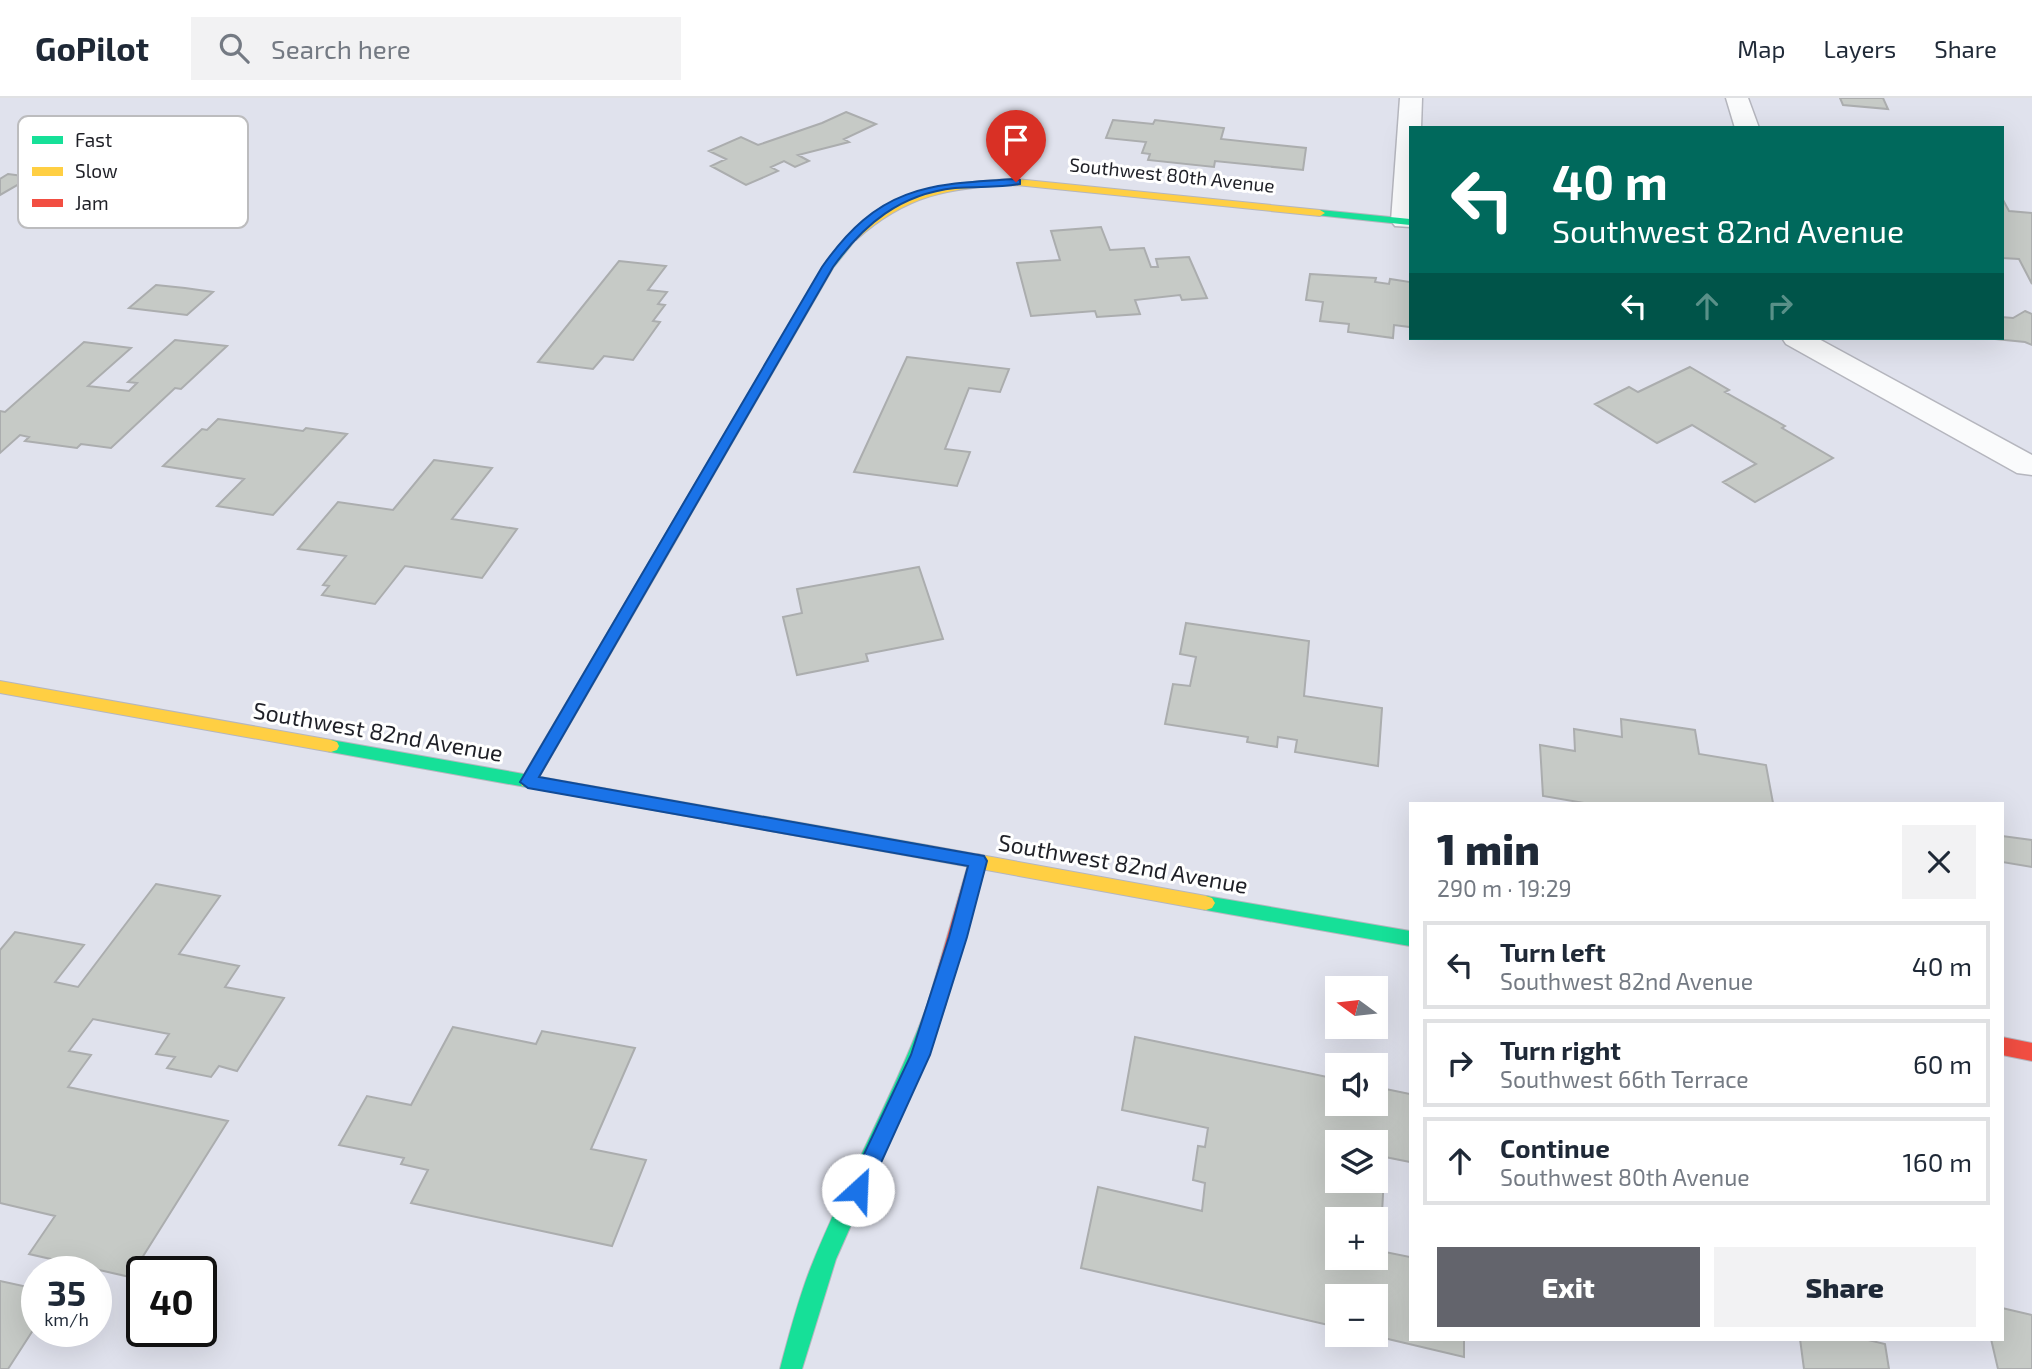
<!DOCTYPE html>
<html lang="en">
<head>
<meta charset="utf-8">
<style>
  body { margin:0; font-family:"Exo 2",sans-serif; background:#f2f2f3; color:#1f2937; height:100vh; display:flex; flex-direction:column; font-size:26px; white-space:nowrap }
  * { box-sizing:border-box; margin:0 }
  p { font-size:23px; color:#747a83 }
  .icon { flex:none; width:38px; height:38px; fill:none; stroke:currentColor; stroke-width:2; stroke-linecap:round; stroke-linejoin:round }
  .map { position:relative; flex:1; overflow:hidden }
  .sheet { position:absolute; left:1409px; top:704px; width:595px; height:539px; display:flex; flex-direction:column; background:#fff; border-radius:0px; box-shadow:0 7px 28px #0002 }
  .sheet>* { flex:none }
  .banner { position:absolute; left:1409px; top:28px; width:595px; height:214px; border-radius:0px; box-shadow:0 7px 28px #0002; background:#00695c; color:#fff; overflow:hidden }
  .needle { width:46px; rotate:285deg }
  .tools { position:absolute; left:1325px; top:878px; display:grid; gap:14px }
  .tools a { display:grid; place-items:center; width:63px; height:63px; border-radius:0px; background:#fff; box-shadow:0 7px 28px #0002; font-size:35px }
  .speed { position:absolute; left:21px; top:1158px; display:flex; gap:14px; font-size:35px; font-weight:700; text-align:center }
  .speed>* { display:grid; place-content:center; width:91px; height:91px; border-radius:50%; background:#fff; box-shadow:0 7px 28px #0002; line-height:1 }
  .speed small { font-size:18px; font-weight:400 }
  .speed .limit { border:4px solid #111; border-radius:10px; background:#fff; color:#111 }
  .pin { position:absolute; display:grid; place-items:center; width:60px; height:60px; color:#fff; margin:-72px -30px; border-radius:50% 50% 50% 0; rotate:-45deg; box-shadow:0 0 7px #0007 }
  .pin .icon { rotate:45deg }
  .me { position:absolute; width:77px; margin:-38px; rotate:25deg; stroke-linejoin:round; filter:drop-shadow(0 0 5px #0008) }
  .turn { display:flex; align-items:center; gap:24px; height:147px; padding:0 28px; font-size:32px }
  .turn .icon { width:91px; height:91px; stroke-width:2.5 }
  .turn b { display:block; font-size:49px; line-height:60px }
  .lanes { display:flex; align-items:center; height:66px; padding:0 28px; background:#0003; justify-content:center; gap:35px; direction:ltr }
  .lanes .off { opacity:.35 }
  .round { display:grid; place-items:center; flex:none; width:74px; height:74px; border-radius:0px; background:#f2f2f3 }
  .headline { display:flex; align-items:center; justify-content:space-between; height:119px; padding:0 28px }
  h1 { font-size:42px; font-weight:800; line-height:52px }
  .cta { display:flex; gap:14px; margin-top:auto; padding:14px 28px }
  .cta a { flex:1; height:80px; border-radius:0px; background:#63646c; color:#fff; font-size:28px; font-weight:800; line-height:80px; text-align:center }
  .cta a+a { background:#f2f2f3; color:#1f2937 }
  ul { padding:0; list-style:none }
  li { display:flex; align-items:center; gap:21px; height:88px; margin:0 14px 10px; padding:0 14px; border:4px solid #e0e1e3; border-radius:0px }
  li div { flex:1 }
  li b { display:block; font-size:26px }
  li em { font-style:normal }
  header { display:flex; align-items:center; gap:42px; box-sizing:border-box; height:98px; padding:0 35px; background:#fff; border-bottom:2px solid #e0e1e3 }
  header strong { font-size:33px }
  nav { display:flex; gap:38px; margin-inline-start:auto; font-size:24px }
  .search { width:490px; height:63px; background:#f2f2f3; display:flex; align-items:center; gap:18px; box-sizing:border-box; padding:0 24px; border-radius:0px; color:#747a83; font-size:26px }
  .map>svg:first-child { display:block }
</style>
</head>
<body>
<header>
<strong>GoPilot</strong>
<div class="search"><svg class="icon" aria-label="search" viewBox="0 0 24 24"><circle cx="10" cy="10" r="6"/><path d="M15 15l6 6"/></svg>Search here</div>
<nav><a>Map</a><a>Layers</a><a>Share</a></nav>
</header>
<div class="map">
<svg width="2032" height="1271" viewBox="0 0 2032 1271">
  <rect width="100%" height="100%" fill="#e0e2ed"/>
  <!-- building -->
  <path fill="#c6cac6" stroke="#abadae" stroke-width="2" fill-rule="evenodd" d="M1840,0H1883L1888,11L1843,7Z
    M846,14L876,26L844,41L849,44L798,57L809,63L795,69L784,63L771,69L778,73L746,87L711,68L726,61L709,53L741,39L758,47L822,25Z
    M1113,22L1153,26L1155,22L1224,30L1221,41L1306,50L1303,72L1215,63L1214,69L1148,62L1150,56L1142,55L1146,44L1106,40Z
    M8,76L31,79L0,97V81Z
    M2002,100L2009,113L2032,115V186L2019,161L2002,160Z
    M1101,129L1110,152L1144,150L1151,169H1158L1156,161L1189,159L1207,200L1182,202L1180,197L1135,202L1140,216L1097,219L1095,213L1031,218L1017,165L1060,162L1051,133Z
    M619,163L666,168L648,192L667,194L658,206L665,207L653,223L660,224L633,262L604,258L593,271L538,264Z
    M1310,176L1376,180L1375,184L1389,186L1390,181L1410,184V229L1394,227L1393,240L1348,234L1349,226L1320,223L1323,204L1306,202Z
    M156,187L185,190L213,194L187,217L129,210Z
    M2025,213L2032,216V247L2025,244L1985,240H2002V219L2013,220Z
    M175,242L227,248L181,291L175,290L111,350L81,346L77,350L25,343L29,339L20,337L0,355V313L5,314L84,244L131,250L88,288L129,293L137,285L128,284Z
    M907,259L1009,271L1000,294L969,290L945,351L970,354L957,388L854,374Z
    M1690,269L1729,292L1725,294L1785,328L1782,330L1833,360L1755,404L1723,384L1756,366L1692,327L1657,345L1595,306L1629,289L1638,294Z
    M218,321L303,333L306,330L347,336L273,417L217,408L244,381L163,368L202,331L207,332Z
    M434,362L492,370L452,421L517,431L482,480L405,468L375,506L322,497L329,488L323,487L346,458L298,451L338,404L393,412Z
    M919,469L943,541L866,556L868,563L797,577L783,519L802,515L797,491Z
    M1186,525L1309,543L1304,598L1382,610L1378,668L1295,654L1297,642L1278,639L1277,649L1247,644L1248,639L1165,626L1173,586L1190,588L1196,559L1180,556Z
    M1621,621L1695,632L1699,656L1766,667L1773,705H1584L1543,698L1540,647L1575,653L1574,631L1622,639Z
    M2002,738L2032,742V769L2002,764Z
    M156,786L220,798L179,856L239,868L225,889L284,900L237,973L219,968L211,979L167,970L175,959L156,956L169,936L93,921L69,953L91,957L68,989L228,1023L130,1179L29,1156L55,1118L0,1105V852L15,834L84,847L55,884L78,889Z
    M453,929L536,946L542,933L635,950L591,1051L646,1062L612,1148L411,1105L428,1072L401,1066L404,1060L339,1047L367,998L411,1007Z
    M1135,939L1337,981V1006H1376V989L1410,996V1064L1385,1059L1380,1153L1410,1159V1241H1464V1259L1371,1237H1376V1199H1337V1229L1081,1170L1098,1089L1202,1113L1205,1085L1193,1082L1198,1048L1205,1049L1208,1030L1122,1012ZM1337,1045H1376V1083H1337ZM1337,1122H1376V1160H1337Z
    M0,1183L37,1191V1226L8,1271H0Z
    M2002,1210L2032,1217V1271H1998L1991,1241H2002Z
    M1800,1241H1864L1885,1246L1889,1271H1804Z"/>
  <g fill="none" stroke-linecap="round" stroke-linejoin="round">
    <defs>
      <path id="street" d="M1400,0H1422L1421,30H1410V129L1395,128L1391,123Z
        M1726,0H1748L1759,30H1735Z
        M1782,240H1817L2032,357V377L2017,375L1786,246Z"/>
      <path id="fast" d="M1320,112L1410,121V127L1316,117L1315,115Z
        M848,138L857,140L833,170L680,435H670L668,432L823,169Z
        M331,642L926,747L932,749L934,754L932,759L926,761L331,654L325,652L323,648L325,644Z
        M1206,798L1410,833V848L1206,812L1200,810L1197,805L1200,800Z
        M937,897L944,899L946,905L935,938L836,1161L802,1271H780C789,1237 798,1202 811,1169C847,1079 895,996 928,905L930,899Z"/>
      <path id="slow" d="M1016,81L1320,112L1325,115L1320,118L1016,87C950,89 906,97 856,142L847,140C890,91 954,83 1016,81Z
        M675,428L682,432L534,688H522L520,684L522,680L668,432Z
        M0,583L331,642L337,644L339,648L337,652L331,654L0,595Z
        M926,747L1206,798L1212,800L1215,805L1212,810L1206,812L926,761L920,759L918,754L920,749Z"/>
      <path id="jam" d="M978,756L984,758L987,763L946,905L944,911L937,913L930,911L928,905L969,763L972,758Z
        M2002,939L2032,945V963L2002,957Z"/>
    </defs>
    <!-- street casing -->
    <use href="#street" stroke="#b5b6be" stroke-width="3"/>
    <!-- fast casing -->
    <use href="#fast" stroke="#b5b6be" stroke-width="2"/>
    <!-- slow casing -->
    <use href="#slow" stroke="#b5b6be" stroke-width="2"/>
    <!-- jam casing -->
    <use href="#jam" stroke="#b5b6be" stroke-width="2"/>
    <!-- street -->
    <use href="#street" fill="#fafbfc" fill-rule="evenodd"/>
    <!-- fast -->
    <use href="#fast" fill="#16e098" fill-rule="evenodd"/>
    <!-- slow -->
    <use href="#slow" fill="#ffcf43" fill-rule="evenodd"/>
    <!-- jam -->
    <use href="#jam" fill="#f24e42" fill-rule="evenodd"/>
  </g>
  <!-- route -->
  <path fill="#1a73e8" stroke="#114b97" stroke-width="2" d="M1016,81L1020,82V86C999,90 977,88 955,90C900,96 864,126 833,169L539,679L984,758L987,763L967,839L930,957L865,1100L858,1102L850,1100L847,1092L911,957L949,839L968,768L528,690L520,684L822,169C878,89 925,86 1016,81Z"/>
  <g text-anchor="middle" stroke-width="6" stroke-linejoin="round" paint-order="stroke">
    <!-- far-street labels -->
    <g font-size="19" fill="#1f2027" stroke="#fff">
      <text transform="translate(1172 77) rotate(6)" y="7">Southwest 80th Avenue</text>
    </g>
    <!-- street labels -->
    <g font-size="23" fill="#1f2027" stroke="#fff">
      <text transform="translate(378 634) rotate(10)" y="8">Southwest 82nd Avenue</text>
      <text transform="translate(1123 766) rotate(10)" y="8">Southwest 82nd Avenue</text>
    </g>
  </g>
  <!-- legend -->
  <rect x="18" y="18" width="230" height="112" rx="10" fill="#fff" stroke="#bcbcbe" stroke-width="2"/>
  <rect x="32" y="38" width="31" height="8" fill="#16e098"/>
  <rect x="32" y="69" width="31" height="9" fill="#ffcf43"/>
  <rect x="32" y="101" width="31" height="8" fill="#f24e42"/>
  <g font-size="19" fill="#1f2027">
    <text x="75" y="49">Fast</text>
    <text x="75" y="80">Slow</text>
    <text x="75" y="112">Jam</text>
  </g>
</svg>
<div class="tools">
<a><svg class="needle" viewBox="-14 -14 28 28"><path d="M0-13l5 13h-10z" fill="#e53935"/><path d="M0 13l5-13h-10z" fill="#747a83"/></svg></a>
<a><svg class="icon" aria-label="sound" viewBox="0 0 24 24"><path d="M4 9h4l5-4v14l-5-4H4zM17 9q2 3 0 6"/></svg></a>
<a><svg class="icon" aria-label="layers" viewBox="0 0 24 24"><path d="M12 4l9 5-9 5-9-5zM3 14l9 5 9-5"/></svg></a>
<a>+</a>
<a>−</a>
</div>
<div class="speed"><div>35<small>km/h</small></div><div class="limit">40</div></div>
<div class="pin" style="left:1016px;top:84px;background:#d93025"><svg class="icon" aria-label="arrive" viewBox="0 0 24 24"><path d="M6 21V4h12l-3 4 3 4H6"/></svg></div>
<svg class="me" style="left:858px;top:1092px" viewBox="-20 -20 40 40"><circle r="19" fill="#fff"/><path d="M0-13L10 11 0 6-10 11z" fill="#1a73e8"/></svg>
<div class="banner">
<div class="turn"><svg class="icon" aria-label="left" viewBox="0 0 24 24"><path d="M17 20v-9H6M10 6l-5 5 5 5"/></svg><div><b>40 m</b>Southwest 82nd Avenue</div></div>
<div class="lanes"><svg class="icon" aria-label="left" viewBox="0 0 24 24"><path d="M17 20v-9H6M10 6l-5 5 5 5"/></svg><svg class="icon off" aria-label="ahead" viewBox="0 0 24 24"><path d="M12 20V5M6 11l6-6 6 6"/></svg><svg class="icon off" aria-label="right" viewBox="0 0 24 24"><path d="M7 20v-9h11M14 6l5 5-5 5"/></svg></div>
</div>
<section class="sheet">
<div class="headline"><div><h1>1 min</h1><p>290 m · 19:29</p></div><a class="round"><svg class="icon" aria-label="close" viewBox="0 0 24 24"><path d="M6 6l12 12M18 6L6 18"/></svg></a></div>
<ul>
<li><svg class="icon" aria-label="left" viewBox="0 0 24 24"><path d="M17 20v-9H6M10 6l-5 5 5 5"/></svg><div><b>Turn left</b><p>Southwest 82nd Avenue</p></div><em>40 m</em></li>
<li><svg class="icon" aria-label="right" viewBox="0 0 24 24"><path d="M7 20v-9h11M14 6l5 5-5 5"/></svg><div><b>Turn right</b><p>Southwest 66th Terrace</p></div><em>60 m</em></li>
<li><svg class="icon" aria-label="ahead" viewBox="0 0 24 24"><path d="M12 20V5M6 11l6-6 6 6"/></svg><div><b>Continue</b><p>Southwest 80th Avenue</p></div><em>160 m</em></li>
</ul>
<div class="cta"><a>Exit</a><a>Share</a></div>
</section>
</div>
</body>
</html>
